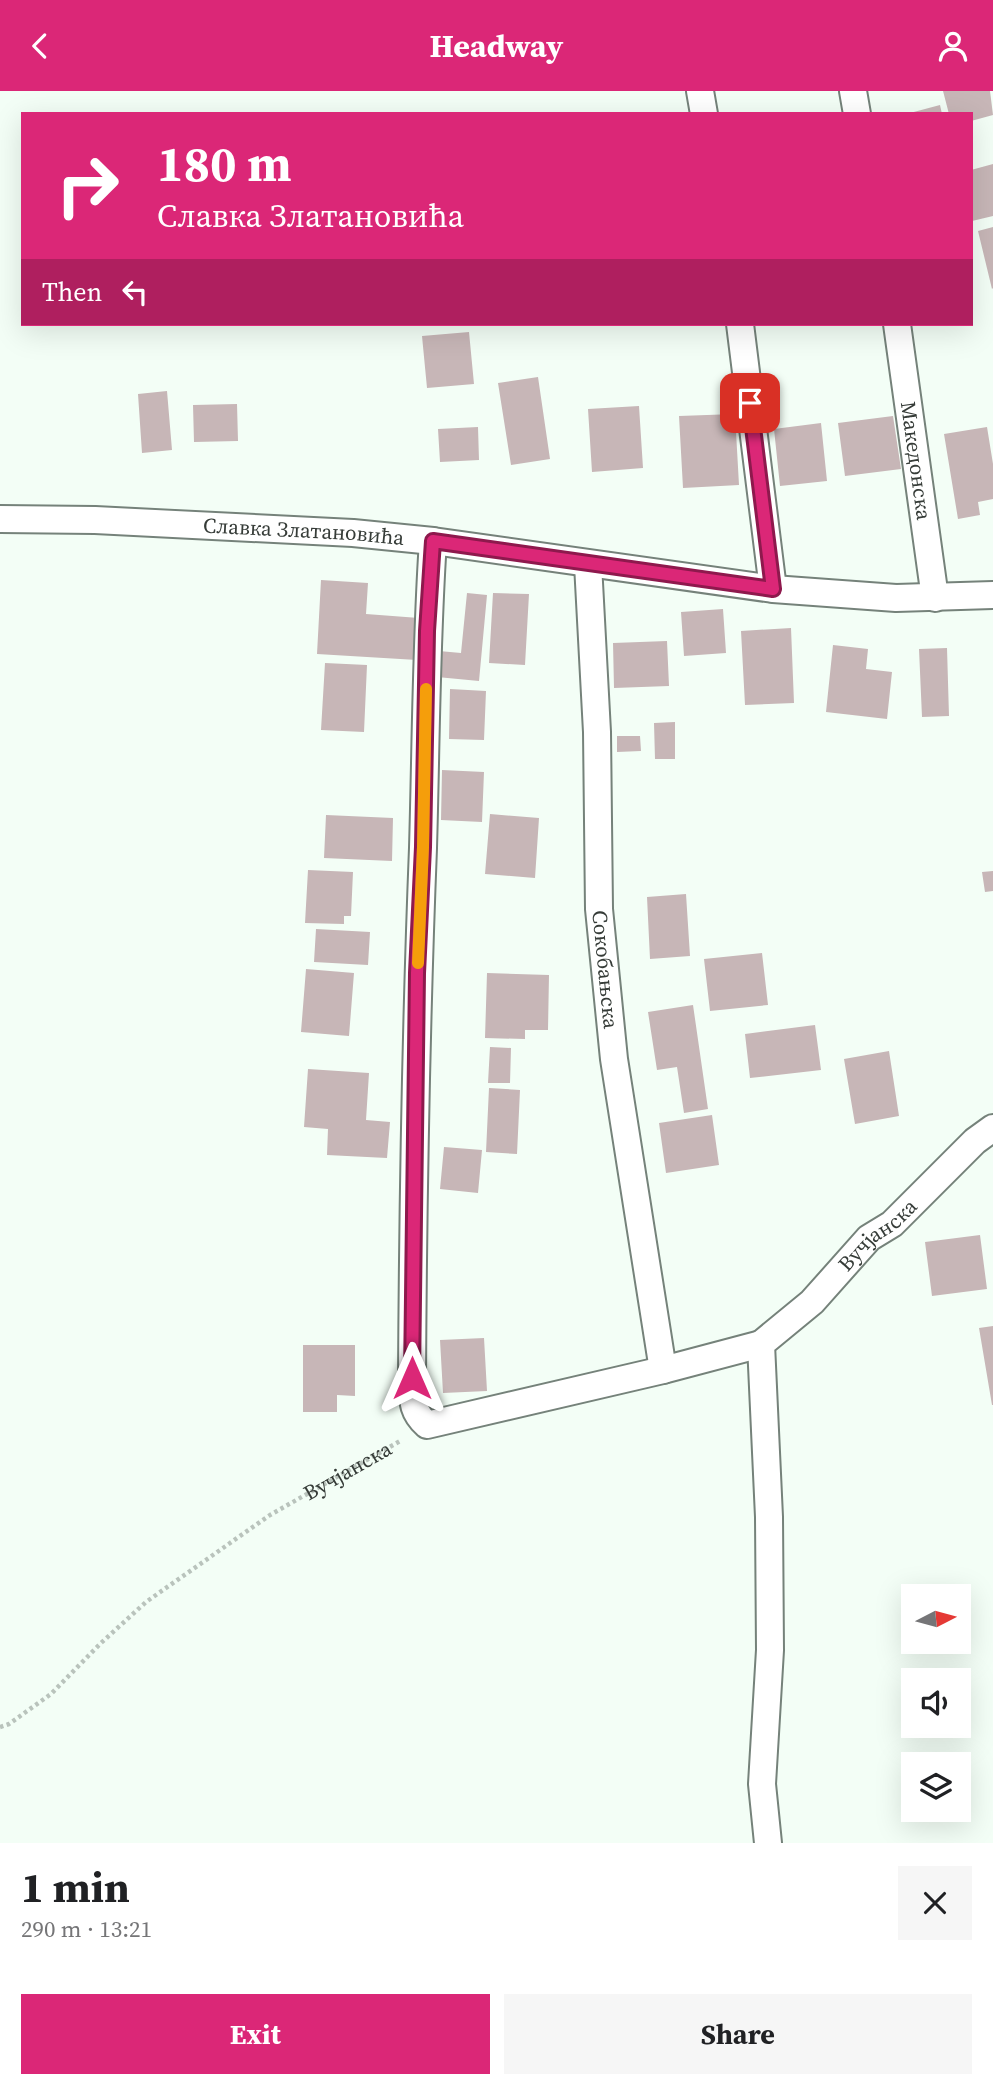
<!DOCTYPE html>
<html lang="en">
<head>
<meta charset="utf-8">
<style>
  body { margin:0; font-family:"Source Serif 4",serif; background:#f6f6f6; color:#202124; height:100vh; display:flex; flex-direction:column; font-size:26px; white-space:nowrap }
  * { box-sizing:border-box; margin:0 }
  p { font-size:23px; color:#757577 }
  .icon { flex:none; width:38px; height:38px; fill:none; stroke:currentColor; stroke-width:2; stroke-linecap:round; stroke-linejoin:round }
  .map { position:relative; height:1752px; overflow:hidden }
  .drawer { display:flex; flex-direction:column; background:#fff; flex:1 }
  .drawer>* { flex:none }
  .guide { position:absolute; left:21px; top:21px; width:952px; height:214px; border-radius:0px; box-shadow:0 7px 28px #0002; background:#db2777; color:#fff; overflow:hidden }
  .needle { width:46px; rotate:84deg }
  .fabs { position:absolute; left:901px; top:1493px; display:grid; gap:14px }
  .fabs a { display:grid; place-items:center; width:70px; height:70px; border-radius:0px; background:#fff; box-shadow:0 7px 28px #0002; font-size:35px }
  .pin { position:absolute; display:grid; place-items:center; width:60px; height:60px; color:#fff; margin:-30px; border-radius:14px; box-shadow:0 4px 10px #0006 }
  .me { position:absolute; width:77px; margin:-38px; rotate:0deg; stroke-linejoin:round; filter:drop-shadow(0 0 5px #0008) }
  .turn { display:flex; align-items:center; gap:24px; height:147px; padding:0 21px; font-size:32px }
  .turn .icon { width:91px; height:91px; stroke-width:2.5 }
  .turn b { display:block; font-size:49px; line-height:60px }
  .then { display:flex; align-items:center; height:66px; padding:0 21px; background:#0003; gap:14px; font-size:26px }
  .round { display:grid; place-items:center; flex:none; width:74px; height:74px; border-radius:0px; background:#f6f6f6 }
  .overview { display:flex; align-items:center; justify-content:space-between; height:119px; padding:0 21px }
  h1 { font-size:42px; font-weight:700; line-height:52px }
  .primary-button { display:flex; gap:14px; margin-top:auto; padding:14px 21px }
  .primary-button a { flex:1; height:80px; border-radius:0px; background:#db2777; color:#fff; font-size:28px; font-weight:700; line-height:80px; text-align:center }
  .primary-button a+a { background:#f6f6f6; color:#202124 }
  header { display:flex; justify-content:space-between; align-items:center; height:91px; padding:0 21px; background:#db2777; color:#fff; font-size:32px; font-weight:700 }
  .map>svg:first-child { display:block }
</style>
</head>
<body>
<header><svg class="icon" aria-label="back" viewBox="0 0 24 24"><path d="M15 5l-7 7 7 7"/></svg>Headway<svg class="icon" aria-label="person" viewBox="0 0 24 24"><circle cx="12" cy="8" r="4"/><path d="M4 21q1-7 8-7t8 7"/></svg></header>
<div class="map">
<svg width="993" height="1752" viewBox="0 0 993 1752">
  <rect width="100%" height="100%" fill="#f3fef6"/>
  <!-- building -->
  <path fill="#c7b6b7" d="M943,0H990L993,24L971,30V23H949Z
    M940,14L942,23H910V22Z
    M993,73V125L972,130L971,79Z
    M993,136V197L992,198L978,140Z
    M469,241L474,293L427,297L422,245Z
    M538,286L550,368L511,374L498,292Z
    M167,300L172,359L142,362L138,303Z
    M237,313L238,350L194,351L193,314Z
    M639,315L643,377L592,381L588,318Z
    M735,323L739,394L683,397L679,325Z
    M893,325L901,378L845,385L838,332Z
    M821,332L827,390L780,395L774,338Z
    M478,336L479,369L440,371L438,338Z
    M987,336L993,373V408L978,411L980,424L958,428L944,343Z
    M321,489L368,492L366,523L419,527L417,569L317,563Z
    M467,502L487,504L479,590L437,586L439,560L461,562Z
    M493,502L529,503L525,574L489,572Z
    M723,518L726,562L684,565L681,521Z
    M791,537L794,612L745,614L741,540Z
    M667,550L669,595L614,597L613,552Z
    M833,554L868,558L866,578L892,581L887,628L826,621Z
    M947,557L949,625L922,626L919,558Z
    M325,572L367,574L364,641L321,639Z
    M450,598L486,600L484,649L449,648Z
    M675,631V668H655L654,632Z
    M617,645H640L641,660L617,661Z
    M442,679L484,681L482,731L441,729Z
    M490,723L539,727L535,787L485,783Z
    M326,724L393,727L392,770L324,767Z
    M308,779L353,781L351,825H344V833L305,832Z
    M993,780V800L985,801L982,781Z
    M686,803L690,865L650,868L647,806Z
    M316,838L370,841L368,874L314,871Z
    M762,862L768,914L710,920L704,868Z
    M306,878L354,882L349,945L301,941Z
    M487,882L549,884L548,939H525V948L485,947Z
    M693,914L708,1018L684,1022L677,976L657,979L648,921Z
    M815,934L821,979L750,987L745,943Z
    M490,956L511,957L510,992H488Z
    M889,960L899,1025L855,1033L844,968Z
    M308,978L369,982L366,1029L390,1031L387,1067L327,1064L328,1038L304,1036Z
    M489,997L520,999L517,1063L486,1061Z
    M712,1024L719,1074L666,1082L659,1032Z
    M444,1056L482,1059L478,1102L440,1098Z
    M980,1144L987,1198L932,1205L925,1151Z
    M993,1235V1314H992L979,1237Z
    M484,1247L487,1300L443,1302L440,1249Z
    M303,1254H355V1305L337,1304V1321H303Z"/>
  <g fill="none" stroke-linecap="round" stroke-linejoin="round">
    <defs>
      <g id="minor">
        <path d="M700,0L704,23"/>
        <path d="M853,0L857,23"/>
        <path d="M740,233L773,498"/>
        <path id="s2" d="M897,233L935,507"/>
        <path id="s3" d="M0,428L95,429L353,442L433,450L773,498L896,507L993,504"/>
        <path d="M433,450C426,552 426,654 423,757C416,934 413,1110 412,1287C413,1308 411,1320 427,1334L663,1279L761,1253"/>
        <path id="s4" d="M588,473L597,641L599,818L614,968L663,1279"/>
        <path id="s5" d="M768,1752L762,1693L770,1559L769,1426L761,1253L812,1211L869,1147L892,1133L975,1050L993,1037"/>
      </g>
    </defs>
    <!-- minor casing -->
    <use href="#minor" stroke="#75827a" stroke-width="30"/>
    <!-- path -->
    <path stroke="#b9c3bc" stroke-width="4.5" stroke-dasharray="3.5 3.5" stroke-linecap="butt" id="s1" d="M0,1636L9,1633L51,1603L101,1552L146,1511L270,1424L402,1349"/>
    <!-- minor -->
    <use href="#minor" stroke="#fff" stroke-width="26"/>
  </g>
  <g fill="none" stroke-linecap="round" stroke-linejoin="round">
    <defs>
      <path id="route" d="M412,1287L417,882L423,756L427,540L433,450L773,498L750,312"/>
    </defs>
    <!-- route casing -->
    <use href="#route" stroke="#8e194d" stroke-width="18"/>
    <!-- route -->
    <use href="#route" stroke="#db2777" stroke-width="12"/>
    <!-- slow -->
    <path stroke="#f59e0b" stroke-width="12" d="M418,872L423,756L426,598"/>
  </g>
  <g text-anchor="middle" stroke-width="5" stroke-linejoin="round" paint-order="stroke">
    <!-- street labels -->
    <g font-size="21" fill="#363c38" stroke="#f3fef6">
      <text dy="7" stroke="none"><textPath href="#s2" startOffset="138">Македонска</textPath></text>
      <text dy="7" stroke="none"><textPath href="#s3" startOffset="304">Славка Златановића</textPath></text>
      <text dy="7" stroke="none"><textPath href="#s4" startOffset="406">Сокобањска</textPath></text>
      <text dy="7" stroke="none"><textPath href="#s5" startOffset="660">Вучјанска</textPath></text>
      <text dy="7" stroke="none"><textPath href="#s1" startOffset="434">Вучјанска</textPath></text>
    </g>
  </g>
</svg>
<div class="fabs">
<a><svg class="needle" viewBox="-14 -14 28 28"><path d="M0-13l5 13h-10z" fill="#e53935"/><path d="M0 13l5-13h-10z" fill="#757577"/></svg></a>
<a><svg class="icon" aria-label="sound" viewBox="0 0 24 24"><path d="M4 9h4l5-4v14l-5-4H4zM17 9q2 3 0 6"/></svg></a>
<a><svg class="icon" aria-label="layers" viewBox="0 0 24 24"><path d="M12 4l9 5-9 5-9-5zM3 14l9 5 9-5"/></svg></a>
</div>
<div class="pin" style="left:750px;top:312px;background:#d93025"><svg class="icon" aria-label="arrive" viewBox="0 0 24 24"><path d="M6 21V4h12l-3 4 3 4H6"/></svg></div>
<svg class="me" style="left:412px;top:1287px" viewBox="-20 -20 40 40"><path d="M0-17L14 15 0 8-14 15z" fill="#db2777" stroke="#fff" stroke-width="4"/></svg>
<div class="guide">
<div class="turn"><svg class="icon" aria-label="right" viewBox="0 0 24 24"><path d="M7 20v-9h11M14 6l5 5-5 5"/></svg><div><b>180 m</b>Славка Златановића</div></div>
<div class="then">Then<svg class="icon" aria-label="left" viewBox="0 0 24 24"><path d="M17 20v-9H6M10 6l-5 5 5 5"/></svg></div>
</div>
</div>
<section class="drawer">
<div class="overview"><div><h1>1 min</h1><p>290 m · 13:21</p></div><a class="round"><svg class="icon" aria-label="close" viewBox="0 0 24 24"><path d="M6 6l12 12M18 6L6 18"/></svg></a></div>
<div class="primary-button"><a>Exit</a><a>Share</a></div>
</section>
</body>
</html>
